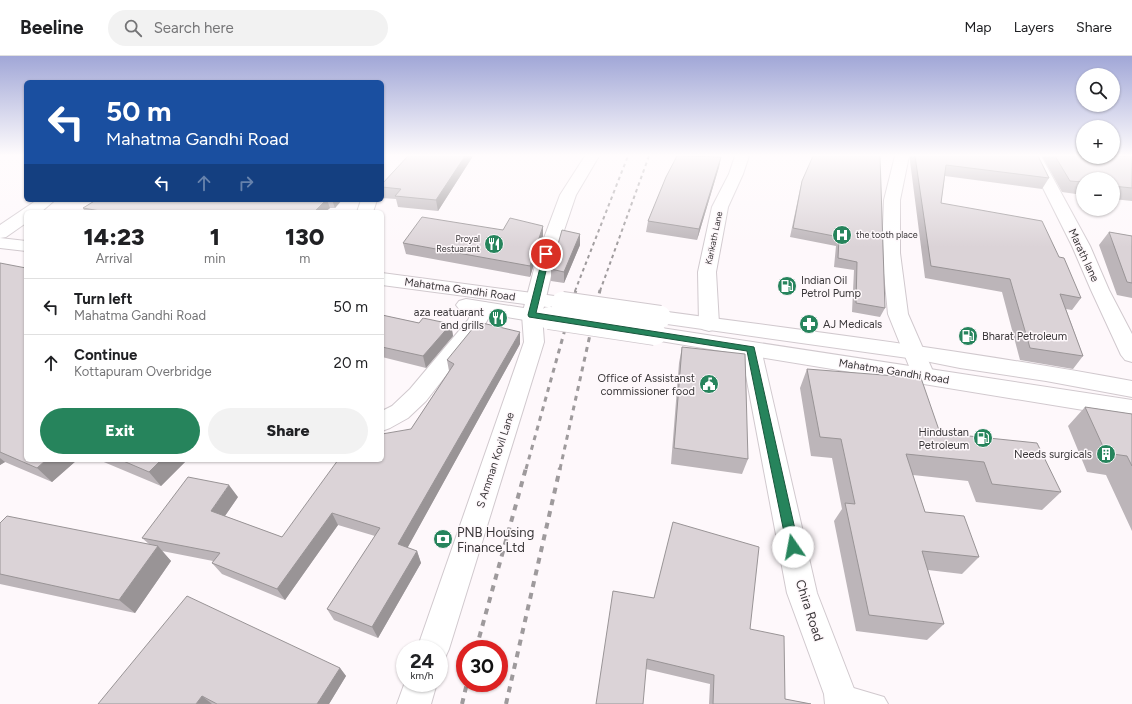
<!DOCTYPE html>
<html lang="en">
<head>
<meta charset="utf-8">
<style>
  body { margin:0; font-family:Figtree,sans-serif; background:#f2f2f2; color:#202124; height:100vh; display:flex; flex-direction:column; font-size:15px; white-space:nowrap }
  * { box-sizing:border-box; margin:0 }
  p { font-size:13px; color:#757577 }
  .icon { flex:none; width:22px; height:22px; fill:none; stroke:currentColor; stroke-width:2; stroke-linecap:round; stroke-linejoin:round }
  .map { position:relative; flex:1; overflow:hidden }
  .panel { position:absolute; left:24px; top:154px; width:360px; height:252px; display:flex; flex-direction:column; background:#fff; border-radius:6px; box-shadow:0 1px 3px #0004 }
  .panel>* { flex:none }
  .hud { position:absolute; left:24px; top:24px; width:360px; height:122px; border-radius:6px; box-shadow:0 1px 3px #0004; background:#1a4fa0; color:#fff; overflow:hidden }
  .buttons { position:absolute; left:1076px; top:12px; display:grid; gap:8px }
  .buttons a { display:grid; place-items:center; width:44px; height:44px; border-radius:50%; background:#fff; box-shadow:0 1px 3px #0004; font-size:20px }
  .speed { position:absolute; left:396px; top:584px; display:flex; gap:8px; font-size:20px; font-weight:700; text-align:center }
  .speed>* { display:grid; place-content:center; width:52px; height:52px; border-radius:50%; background:#fff; box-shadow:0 1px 3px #0004; line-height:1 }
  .speed small { font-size:10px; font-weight:400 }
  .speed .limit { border:6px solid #d22; background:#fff; color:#111 }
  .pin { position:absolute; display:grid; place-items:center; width:34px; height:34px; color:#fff; margin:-17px; border:2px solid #fff; border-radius:50%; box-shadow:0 1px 4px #0007 }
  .me { position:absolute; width:44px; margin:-22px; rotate:348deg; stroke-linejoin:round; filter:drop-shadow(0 0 3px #0008) }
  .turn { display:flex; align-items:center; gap:14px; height:84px; padding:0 16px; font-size:18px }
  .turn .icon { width:52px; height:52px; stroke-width:2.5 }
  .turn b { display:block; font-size:28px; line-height:34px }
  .lanes { display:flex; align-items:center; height:38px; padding:0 16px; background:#0003; justify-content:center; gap:20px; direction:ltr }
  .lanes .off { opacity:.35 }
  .eta { display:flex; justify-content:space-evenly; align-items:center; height:68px; text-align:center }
  .eta b { font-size:24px; font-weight:800; line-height:28px }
  .primary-button { display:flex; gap:8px; margin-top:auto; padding:8px 16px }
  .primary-button a { flex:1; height:46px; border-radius:24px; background:#26845c; color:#fff; font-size:16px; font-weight:800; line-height:46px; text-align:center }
  .primary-button a+a { background:#f2f2f2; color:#202124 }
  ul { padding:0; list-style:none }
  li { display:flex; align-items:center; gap:12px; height:56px; padding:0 16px; border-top:1px solid #e0e0e0 }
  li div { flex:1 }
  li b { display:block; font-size:15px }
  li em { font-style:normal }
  header { display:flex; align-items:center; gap:24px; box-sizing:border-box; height:56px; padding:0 20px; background:#fff; border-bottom:1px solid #e0e0e0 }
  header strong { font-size:19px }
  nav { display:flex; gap:22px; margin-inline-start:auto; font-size:14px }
  .search { width:280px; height:36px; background:#f2f2f2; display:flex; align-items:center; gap:10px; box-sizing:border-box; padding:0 14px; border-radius:22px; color:#757577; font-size:15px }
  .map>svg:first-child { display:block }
</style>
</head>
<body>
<header>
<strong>Beeline</strong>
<div class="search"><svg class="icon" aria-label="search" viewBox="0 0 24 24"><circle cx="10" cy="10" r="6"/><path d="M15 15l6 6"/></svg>Search here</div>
<nav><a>Map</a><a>Layers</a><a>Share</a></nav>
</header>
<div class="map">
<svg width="1132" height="648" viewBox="0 0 1132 648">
  <rect width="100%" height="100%" fill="#fef8fb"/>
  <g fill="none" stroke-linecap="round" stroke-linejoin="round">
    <defs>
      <path id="service" d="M840,628L884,641L888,648H839L833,645L830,638L833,631Z"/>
      <path id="minor" d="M585,100H599L576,139L556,198L542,259L544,286L449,593L444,604L439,606V593H417L524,286L522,259L538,198L560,139Z
        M735,100H749L743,118L728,151L716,216L719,268L716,273L709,275L702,273L699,268L698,216L712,151L729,118Z
        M895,100H909L900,144V197L908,258L935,320L932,326L924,328L916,326L913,320L888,258L882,197L884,144Z
        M1027,100H1041L1090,190L1109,234L1132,278V306L1125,304L1121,299L1091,234L1072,190Z
        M37,144H55L41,156H26V167L6,181L0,182V169Z
        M484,246L491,248L494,252L483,272L426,345L408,362L390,372L382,375V355L392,350L410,333L468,264L477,248Z
        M751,286L758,288L761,293L817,537L856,638L859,648H825L824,638L787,537L741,293L744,288Z
        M405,626L437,627L431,648H397Z"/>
      <path id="tertiary" d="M361,144H377L373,156H357Z"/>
      <path id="secondary" d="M0,182L26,185V195L0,192Z
        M382,217L562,241L569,243L572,247L569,251L562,253L382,229Z
        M466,243L549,256L556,257L559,262L556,267L549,268L459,253L456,249L459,245Z
        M660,255C818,276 975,296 1132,325V341L1046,325L960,312L915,303L653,266L650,261L653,256Z
        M655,271L1132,344V362L648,283L645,278L648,273Z"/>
    </defs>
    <!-- service casing -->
    <use href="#service" stroke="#d1c9ce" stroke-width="2"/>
    <!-- minor casing -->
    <use href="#minor" stroke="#d1c9ce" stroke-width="2"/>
    <!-- tertiary casing -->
    <use href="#tertiary" stroke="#d1c9ce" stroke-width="2"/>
    <!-- secondary casing -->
    <use href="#secondary" stroke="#d1c9ce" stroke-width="2"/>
    <!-- service -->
    <use href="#service" fill="#fff" fill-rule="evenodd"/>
    <!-- minor -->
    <use href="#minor" fill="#fff" fill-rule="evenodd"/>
    <!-- tertiary -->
    <use href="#tertiary" fill="#fff" fill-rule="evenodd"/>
    <!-- secondary -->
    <use href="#secondary" fill="#fff" fill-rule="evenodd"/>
    <!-- rail-far2 -->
    <path stroke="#9e9a9c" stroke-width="2" stroke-dasharray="3.5 3.5" stroke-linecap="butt" d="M575,235L628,100
      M600,235L649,100"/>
    <!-- rail-far1 -->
    <path stroke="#9e9a9c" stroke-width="3" stroke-dasharray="5 5" stroke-linecap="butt" d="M526,413L576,234
      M560,413L600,234"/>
    <!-- rail -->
    <path stroke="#9e9a9c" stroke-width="4" stroke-dasharray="6 6" stroke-linecap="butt" d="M476,593L526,412
      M462,648L467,627
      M506,648L560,412"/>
    <defs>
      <path id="secondary-bridge" d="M562,247L660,261
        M549,262L655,278"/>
    </defs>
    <!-- secondary-bridge casing -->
    <use href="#secondary-bridge" stroke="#d1c9ce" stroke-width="24" stroke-linecap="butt"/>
    <!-- secondary-bridge -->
    <use href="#secondary-bridge" stroke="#fff" stroke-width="22"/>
  </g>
  <!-- wall -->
  <path fill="#bcb5b9" d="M473,100L438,155L398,151L396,143L382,142V128Z
    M813,100L885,252L880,261L852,256L854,214L834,211L836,190L790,181L800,133L802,125Z
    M910,100H1038L1049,122L1042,133L945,120L941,147L1059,201L1081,242L1072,254L1066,253L1083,300L1073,313L1020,304L1002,236L925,222L910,105Z
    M1042,100H1132V145L1113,143V123H1083V139L1062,136Z
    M721,101L719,111L697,184L646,176L648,165Z
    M96,144H342L335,152H330L325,156H85L83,152Z
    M543,170V180L530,221L406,198L403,187L503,174Z
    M1109,176L1132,180V242L1117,239L1099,189Z
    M580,178V189L564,227L551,225V213Z
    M0,207L26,404H77L52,426L5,406L0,409Z
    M382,259L419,267L451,268L453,280L426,312L382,301Z
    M520,288L407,492L417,495L421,507L378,582L334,564L327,553L375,480L338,469L285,544L222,518L212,507L213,505L162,495L171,505L135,557L0,528V467L149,488L142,482L238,441L225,460L282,481L411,373L449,315L447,304Z
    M682,291L748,403L742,418L671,408L679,307Z
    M807,313L1061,436L1042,454L976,446L968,425L913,419L925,456L979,501L962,518L928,514L944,568L927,584L856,575L834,465L842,453L832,402L811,400L800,332Z
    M1085,351L1132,358V475L1106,419L1087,416L1068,370Z
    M99,404H187L161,430Z
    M654,542L750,573L785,643L811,648H709L710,628L646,613Z
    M340,612L346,620L329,648H98Z"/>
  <!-- shaded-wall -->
  <path fill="#999496" d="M465,100H473L438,155L436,144Z
    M721,101L719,111L697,184L699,173Z
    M326,144H327L330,152L325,156H314Z
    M332,144H342L335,152Z
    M543,170V180L530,221V210Z
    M580,178V189L564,227V216Z
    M451,268L453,280L426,312L423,300Z
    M520,276V288L403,500L398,488Z
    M0,402L5,406L0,409Z
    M46,404H77L52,426L37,412Z
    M161,404H187L161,430L149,416Z
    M229,429L238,441L220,467L211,455Z
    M332,457L338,469L285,544L277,533Z
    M158,490L171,505L135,557L119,544Z
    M417,495L421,507L378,582L372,571Z
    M340,612L346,620L329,648H317Z
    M202,640L212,648H196Z"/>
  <!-- building -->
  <path fill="#dbd3d7" stroke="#999496" d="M408,100H465L436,144L395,140L401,133L382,131V128Z
    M677,100L721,101L699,173L648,165L666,121Z
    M813,100H880L885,252L856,247L857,206L838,202L839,181L793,172L802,125Z
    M915,100H1038L1049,122L946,109L941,147L1042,165L1059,201L1064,202L1081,242L1060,238L1083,300L1030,292L1010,223L931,210Z
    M1055,100H1083V101L1132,100V132L1113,130V123H1083V126L1070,125Z
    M96,144H326L314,156H106L83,152Z
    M422,161L503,174L510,162L543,170L530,210L403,187Z
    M562,174L580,178L564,216L551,213Z
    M1109,176L1132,180V227L1127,226Z
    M0,207L26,212V404H46L37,412L0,396Z
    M382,259L419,267L423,262L451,268L423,300L382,291Z
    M478,266L520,276L398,488L417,495L372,571L327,553L380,472L332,457L277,533L212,507L220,497L142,482L188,421L229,429L211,455L282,481L338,404H382V378L411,373L454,308L447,304Z
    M682,291L745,298L748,403L674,392Z
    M807,313L921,322L940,377L1037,387L1061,436L992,428L984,406L906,398L925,456L964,460L979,501L922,495L944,568L869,559L845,447L855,448L841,383L820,381Z
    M1085,351L1132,358V410L1127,400L1106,397Z
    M121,404H161L149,416Z
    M7,460L158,490L119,544L0,518V467Z
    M673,466L759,491L750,573L784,580L785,643L811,648H713L714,619L647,603L643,648H596L613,535L654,542Z
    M187,540L340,612L317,648H217L202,640L196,648H98Z"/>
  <!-- sky -->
  <linearGradient id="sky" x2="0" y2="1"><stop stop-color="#a1a7d7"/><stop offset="0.52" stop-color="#fffcfd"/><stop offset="1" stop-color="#fffcfd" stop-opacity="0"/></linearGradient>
  <rect width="1132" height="191" fill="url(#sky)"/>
  <!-- route -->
  <path fill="#26845c" stroke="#19563c" d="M544,196H549L550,198L536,257L754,291L799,491L797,495L793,496L789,495L787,491L747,295L529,261L528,259Z"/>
  <!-- icons -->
  <defs>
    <symbol id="hospital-disc" viewBox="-11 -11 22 22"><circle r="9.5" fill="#26845c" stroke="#fef8fb"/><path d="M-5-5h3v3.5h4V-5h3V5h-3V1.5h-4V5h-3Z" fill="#fff"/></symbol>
    <symbol id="restaurant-disc" viewBox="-11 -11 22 22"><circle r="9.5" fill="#26845c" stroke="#fef8fb"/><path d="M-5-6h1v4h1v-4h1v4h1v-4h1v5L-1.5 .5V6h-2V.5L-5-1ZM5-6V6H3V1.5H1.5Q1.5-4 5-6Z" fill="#fff"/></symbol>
    <symbol id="fuel-disc" viewBox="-11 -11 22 22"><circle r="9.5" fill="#26845c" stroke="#fef8fb"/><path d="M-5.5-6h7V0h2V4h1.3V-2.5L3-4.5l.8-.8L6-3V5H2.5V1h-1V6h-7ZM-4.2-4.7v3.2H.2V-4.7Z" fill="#fff"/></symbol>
    <symbol id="pharmacy-disc" viewBox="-11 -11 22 22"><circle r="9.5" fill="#26845c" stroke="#fef8fb"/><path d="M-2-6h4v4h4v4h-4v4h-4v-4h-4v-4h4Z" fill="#fff"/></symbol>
    <symbol id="civic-disc" viewBox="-11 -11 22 22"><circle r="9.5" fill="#26845c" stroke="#fef8fb"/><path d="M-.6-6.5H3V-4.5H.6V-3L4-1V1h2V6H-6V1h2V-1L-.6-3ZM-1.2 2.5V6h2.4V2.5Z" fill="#fff"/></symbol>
    <symbol id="building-disc" viewBox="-11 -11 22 22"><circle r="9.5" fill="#26845c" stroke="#fef8fb"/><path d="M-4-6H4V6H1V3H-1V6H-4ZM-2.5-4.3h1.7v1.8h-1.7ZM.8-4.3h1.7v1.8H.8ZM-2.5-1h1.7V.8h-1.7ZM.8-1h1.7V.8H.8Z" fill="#fff"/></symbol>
    <symbol id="bank-disc" viewBox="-11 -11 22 22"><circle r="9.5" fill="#26845c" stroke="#fef8fb"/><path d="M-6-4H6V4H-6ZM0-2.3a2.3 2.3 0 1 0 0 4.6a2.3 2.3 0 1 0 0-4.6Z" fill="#fff"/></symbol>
  </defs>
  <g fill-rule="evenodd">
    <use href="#hospital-disc" x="831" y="168" width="22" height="22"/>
    <use href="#restaurant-disc" x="483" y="177" width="22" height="22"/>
    <use href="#fuel-disc" x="776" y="219" width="22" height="22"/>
    <use href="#restaurant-disc" x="487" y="251" width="22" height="22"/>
    <use href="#pharmacy-disc" x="798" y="257" width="22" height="22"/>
    <use href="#fuel-disc" x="957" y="269" width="22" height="22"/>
    <use href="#civic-disc" x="698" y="317" width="22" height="22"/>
    <use href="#fuel-disc" x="972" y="371" width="22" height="22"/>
    <use href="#building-disc" x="1095" y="387" width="22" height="22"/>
    <use href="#bank-disc" x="432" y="472" width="22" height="22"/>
  </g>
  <g text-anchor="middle" stroke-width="3" stroke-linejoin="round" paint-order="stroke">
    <!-- far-poi labels -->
    <g font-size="9" fill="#3a3739" stroke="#fef8fb" text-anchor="start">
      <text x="856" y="182">the tooth place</text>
      <text x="480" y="186" text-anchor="end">Proyal<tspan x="480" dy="10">Restuarant</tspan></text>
    </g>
    <!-- far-street labels -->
    <g font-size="9" fill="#3a3739" stroke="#fef8fb">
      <text transform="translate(714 182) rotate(-78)" y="3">Karikath Lane</text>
    </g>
    <!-- street labels -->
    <g font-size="11" fill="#3a3739" stroke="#fef8fb">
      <text transform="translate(1084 199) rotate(65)" y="4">Marath lane</text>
      <text transform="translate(460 233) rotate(8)" y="4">Mahatma Gandhi Road</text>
      <text transform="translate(894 315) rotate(9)" y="4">Mahatma Gandhi Road</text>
      <text transform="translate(495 404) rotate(-72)" y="4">S Amman Kovil Lane</text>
    </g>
    <!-- poi labels -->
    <g font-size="11" fill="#3a3739" stroke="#fef8fb" text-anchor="end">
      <text x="801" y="228" text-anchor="start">Indian Oil<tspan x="801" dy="13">Petrol Pump</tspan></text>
      <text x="484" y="260">aza reatuarant<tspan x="484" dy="13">and grills</tspan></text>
      <text x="823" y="272" text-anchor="start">AJ Medicals</text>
      <text x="982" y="284" text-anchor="start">Bharat Petroleum</text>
      <text x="695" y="326">Office of Assistanst<tspan x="695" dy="13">commissioner food</tspan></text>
      <text x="969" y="380">Hindustan<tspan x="969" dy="13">Petroleum</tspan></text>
      <text x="1092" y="402">Needs surgicals</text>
    </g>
    <!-- near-poi labels -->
    <g font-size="13" fill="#3a3739" stroke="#fef8fb" text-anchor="start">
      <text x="457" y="481">PNB Housing<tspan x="457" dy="15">Finance Ltd</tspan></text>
    </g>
    <!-- near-street labels -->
    <g font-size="13" fill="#3a3739" stroke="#fef8fb">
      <text transform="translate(810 554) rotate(72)" y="5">Chira Road</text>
    </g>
  </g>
</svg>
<div class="buttons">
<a><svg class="icon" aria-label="search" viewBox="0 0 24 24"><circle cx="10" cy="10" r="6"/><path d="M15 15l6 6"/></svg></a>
<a>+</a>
<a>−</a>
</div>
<div class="speed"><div>24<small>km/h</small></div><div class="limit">30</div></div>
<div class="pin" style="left:546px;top:198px;background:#d93025"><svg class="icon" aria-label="arrive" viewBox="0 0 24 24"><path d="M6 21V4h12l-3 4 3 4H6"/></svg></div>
<svg class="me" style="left:793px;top:491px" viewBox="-20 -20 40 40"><circle r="19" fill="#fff"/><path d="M0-13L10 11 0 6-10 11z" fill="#26845c"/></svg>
<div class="hud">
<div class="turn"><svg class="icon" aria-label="left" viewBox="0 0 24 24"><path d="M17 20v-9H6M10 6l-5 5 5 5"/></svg><div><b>50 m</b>Mahatma Gandhi Road</div></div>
<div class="lanes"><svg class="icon" aria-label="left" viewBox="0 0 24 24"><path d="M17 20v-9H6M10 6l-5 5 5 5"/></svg><svg class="icon off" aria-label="ahead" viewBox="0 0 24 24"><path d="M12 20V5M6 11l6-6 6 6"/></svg><svg class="icon off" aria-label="right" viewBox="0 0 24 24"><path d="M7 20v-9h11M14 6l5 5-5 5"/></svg></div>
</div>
<section class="panel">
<div class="eta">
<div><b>14:23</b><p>Arrival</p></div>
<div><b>1</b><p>min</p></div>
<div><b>130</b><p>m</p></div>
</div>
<ul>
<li><svg class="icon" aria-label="left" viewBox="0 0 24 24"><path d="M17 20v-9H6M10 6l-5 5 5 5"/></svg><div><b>Turn left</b><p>Mahatma Gandhi Road</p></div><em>50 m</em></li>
<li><svg class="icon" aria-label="ahead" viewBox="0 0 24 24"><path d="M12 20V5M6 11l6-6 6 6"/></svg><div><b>Continue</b><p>Kottapuram Overbridge</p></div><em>20 m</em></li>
</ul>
<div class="primary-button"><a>Exit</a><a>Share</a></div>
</section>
</div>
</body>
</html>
